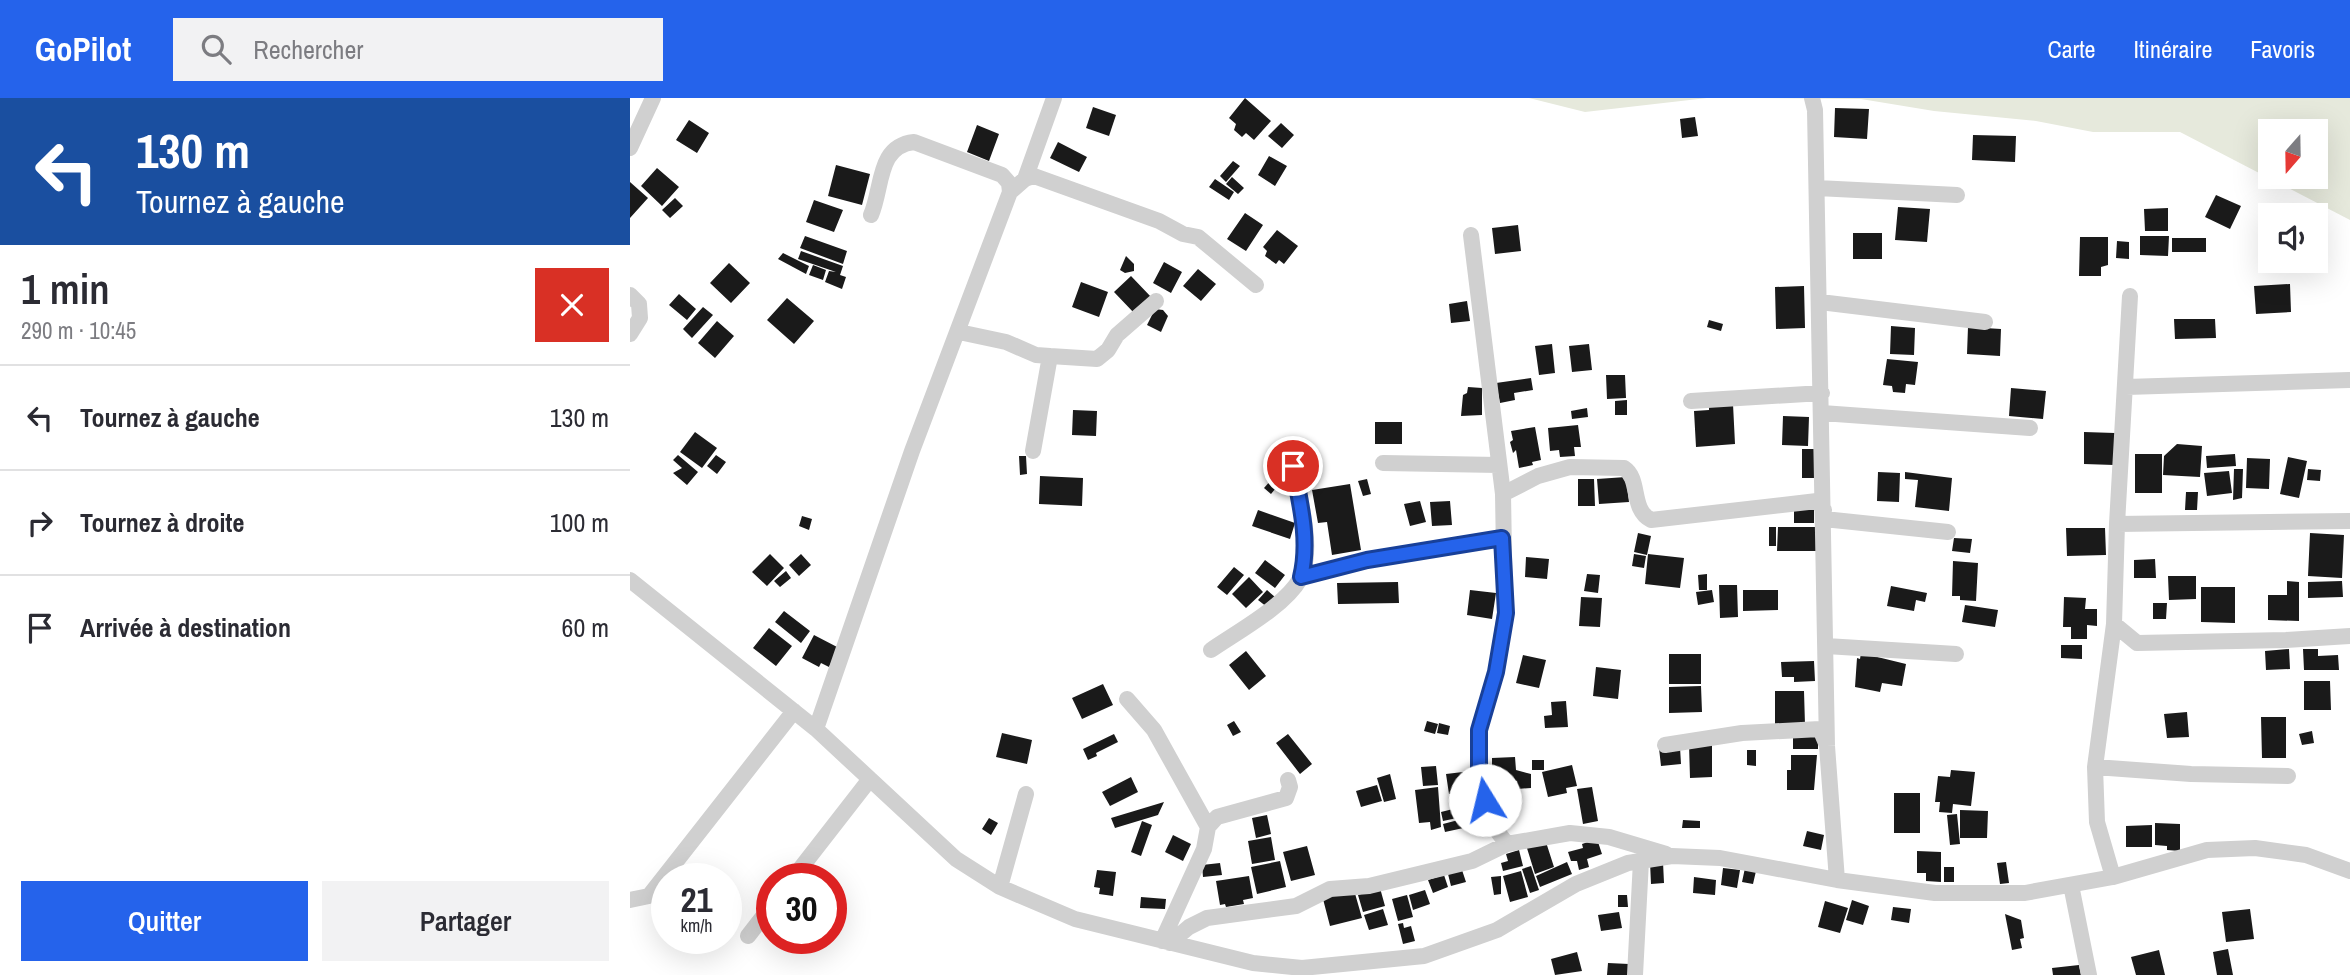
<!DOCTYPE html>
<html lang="fr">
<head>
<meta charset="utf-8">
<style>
  body { margin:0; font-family:"Archivo Narrow",sans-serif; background:#f2f2f3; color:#2b2b33; height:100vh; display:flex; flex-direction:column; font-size:26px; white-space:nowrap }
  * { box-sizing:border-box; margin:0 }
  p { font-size:23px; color:#7c7c81 }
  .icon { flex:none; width:38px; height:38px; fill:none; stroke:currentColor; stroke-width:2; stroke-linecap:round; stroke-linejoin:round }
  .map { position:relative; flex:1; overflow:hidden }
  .panel { display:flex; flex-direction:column; background:#fff; width:630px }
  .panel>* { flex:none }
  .top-card { background:#1a4fa0; color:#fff; overflow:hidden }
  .needle { width:46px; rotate:200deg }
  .fabs { position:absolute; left:1628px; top:21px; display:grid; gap:14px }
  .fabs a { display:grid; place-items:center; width:70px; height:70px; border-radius:0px; background:#fff; box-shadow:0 7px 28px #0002; font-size:35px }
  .speed { position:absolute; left:21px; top:765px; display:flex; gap:14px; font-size:35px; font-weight:700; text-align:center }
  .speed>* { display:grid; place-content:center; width:91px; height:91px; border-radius:50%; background:#fff; box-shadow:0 7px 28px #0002; line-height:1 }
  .speed small { font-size:18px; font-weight:400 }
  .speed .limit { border:10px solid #d22; background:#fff; color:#111 }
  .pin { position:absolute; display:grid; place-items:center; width:60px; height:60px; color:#fff; margin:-30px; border:4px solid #fff; border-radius:50%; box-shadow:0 2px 7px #0007 }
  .me { position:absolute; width:77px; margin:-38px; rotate:351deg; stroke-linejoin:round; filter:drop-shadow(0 0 5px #0008) }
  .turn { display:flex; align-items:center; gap:24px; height:147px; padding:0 21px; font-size:32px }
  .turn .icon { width:91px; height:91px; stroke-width:2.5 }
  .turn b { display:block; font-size:49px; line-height:60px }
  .round { display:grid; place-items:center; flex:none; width:74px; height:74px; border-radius:0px; background:#f2f2f3 }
  .head { display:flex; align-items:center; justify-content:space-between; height:119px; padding:0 21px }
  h1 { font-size:42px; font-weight:600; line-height:52px }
  .cta { display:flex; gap:14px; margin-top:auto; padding:14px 21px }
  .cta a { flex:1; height:80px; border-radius:0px; background:#2563eb; color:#fff; font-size:28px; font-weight:600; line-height:80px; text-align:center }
  .cta a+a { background:#f2f2f3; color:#2b2b33 }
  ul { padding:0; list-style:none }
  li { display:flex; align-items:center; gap:21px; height:105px; padding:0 21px; border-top:2px solid #e1e1e2 }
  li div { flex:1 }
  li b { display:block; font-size:26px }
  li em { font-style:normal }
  header { display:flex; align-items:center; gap:42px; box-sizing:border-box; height:98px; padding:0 35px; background:#2563eb; color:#fff }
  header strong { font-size:33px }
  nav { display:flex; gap:38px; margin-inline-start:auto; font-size:24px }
  .search { width:490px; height:63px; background:#f2f2f3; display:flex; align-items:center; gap:18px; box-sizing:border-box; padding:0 24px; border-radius:0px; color:#7c7c81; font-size:26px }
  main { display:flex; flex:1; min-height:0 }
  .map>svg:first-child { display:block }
</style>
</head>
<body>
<header>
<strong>GoPilot</strong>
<div class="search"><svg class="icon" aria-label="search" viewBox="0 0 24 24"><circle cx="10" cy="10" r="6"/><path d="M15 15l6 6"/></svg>Rechercher</div>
<nav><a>Carte</a><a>Itinéraire</a><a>Favoris</a></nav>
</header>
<main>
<section class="panel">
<div class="top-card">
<div class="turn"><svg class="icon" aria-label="left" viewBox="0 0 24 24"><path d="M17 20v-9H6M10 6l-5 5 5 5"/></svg><div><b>130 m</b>Tournez à gauche</div></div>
</div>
<div class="head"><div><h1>1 min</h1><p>290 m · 10:45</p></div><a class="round" style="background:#d93025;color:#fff"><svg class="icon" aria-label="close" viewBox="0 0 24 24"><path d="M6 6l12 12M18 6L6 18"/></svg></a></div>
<ul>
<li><svg class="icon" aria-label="left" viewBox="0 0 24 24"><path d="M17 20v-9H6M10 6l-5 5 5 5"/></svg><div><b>Tournez à gauche</b></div><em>130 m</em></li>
<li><svg class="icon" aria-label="right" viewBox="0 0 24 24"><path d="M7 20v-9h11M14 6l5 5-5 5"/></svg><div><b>Tournez à droite</b></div><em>100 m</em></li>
<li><svg class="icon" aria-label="arrive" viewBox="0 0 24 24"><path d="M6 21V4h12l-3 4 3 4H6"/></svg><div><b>Arrivée à destination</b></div><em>60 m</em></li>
</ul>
<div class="cta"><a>Quitter</a><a>Partager</a></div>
</section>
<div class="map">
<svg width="1720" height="877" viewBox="0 0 1720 877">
  <rect width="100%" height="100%" fill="#fff"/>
  <!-- green -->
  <path fill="#e6e9dc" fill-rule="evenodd" d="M899,0H1077L955,14Z
    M1121,0H1720V122L1550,34H1463L1406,23L1304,13L1231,1ZM1640,33H1685V79H1640Z"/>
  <!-- building -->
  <path fill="#1a1a1a" d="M615,0L641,23L624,42L616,35L612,39L604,32L606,26L599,20Z
    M463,9L486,17L479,38L456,30Z
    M1205,10L1239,11L1237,41L1204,39Z
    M1065,19L1068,38L1052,40L1050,21Z
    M59,22L79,35L67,55L46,42Z
    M651,25L664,37L652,50L638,38Z
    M347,27L369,36L359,63L337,54Z
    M1343,37L1386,38L1385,64L1342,62Z
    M428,44L457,59L449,74L420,60Z
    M639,58L657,68L645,88L628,77Z
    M603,63L610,68L596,84L590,78Z
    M206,67L240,76L232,107L198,98Z
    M27,70L49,89L32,108L11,88Z
    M602,79L614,90L608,96L596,86Z
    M585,81L604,94L599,102L579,89Z
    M0,84L18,100L0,120Z
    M1586,97L1611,108L1600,131L1575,119Z
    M45,100L53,108L40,120L32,112Z
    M184,102L213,112L204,134L176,124Z
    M1268,109L1300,111L1297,144L1265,142Z
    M1538,110V133H1515L1514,111Z
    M615,115L633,127L616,153L597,141Z
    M888,127L891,153L865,156L862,130Z
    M647,132L668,148L654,166L649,162L646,166L635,158L637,153L633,149Z
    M1223,135H1252V161H1223Z
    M175,138L217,153L213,166L170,150Z
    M1510,138H1539L1538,158L1510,157Z
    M1450,139H1478V167L1471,169V178H1449Z
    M1542,140H1576V154H1542Z
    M1487,143L1499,144V161L1486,160Z
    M171,153L213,168L210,177L216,179L212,191L195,184L199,173L206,174L168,161Z
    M153,155L179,168L176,176L148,161Z
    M496,158L504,166V173L495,175L490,172Z
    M534,164L552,174L541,195L523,185Z
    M99,165L120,185L101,205L80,185Z
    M183,167L196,172L193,182L179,177Z
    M568,171L586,186L571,203L553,188Z
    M501,178L522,200L505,216L484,194Z
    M451,184L478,194L469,219L442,209Z
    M1660,186L1661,214L1626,216L1624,188Z
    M1174,188L1175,230L1146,231L1145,189Z
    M49,196L66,211L57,222L39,207Z
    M157,200L184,223L164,246L137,222Z
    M837,203L840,223L821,225L819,206Z
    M73,209L83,217L62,240L53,231Z
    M525,211L533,212L538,218L531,234L517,227Z
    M1544,221H1585L1586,240L1545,241Z
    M1079,222L1093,226L1091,233L1077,229Z
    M87,223L104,238L85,260L68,245Z
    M1261,228L1285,230L1284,257L1260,256Z
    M1338,229L1371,231L1370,258L1337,256Z
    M922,246L925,275L909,277L905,248Z
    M959,246L962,272L942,274L939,248Z
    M1257,261L1288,264L1285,287L1276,286L1275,295L1263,294L1262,288L1253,287Z
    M976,277H995L996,300L977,301Z
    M901,280L903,292L884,295L885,302L870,305L866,285Z
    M838,289L852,290V317L831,318L833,297L837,295Z
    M1381,290L1416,293L1413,321L1379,318Z
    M997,302V317H985V303Z
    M1103,306L1105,346L1066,349L1064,313L1079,312V307Z
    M957,310L958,319L942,321L941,313Z
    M443,312L467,313L466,338L442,337Z
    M1153,318L1179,319L1178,348L1152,347Z
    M745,324H772V346H745Z
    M948,327L951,349H944L945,358L930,359L929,352L920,353L918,330Z
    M905,329L911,362L902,364L903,367L889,370L886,352L883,355L880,344L883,342L881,333Z
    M65,334L87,350L72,370L50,354Z
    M1454,334L1485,335L1484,367L1454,366Z
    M1547,346L1572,348L1570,379L1533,377L1534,358Z
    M1172,351H1186V380H1172Z
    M1505,356H1532V395H1505Z
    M1605,356L1606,368L1577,370L1576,358Z
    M48,357L68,374L57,387L43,375L52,370L43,362Z
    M86,357L96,364L87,376L77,368Z
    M389,358H396L397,376L390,377Z
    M1658,359L1677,363L1669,400L1650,396Z
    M1617,360L1640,361L1639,391L1616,390Z
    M1604,371H1613L1612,400L1603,402Z
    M1678,371L1691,372L1690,383L1677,382Z
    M1599,373L1602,395L1577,398L1574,375Z
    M1248,374L1270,375L1269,404L1247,403Z
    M1275,374L1322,380L1319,413L1285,409L1288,382L1275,381Z
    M410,378L453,380L452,408L409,406Z
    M996,379L999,404L969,406L967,381Z
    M643,380L650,385L641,396L634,390Z
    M737,381L741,396L733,398L728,383Z
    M948,381H964L965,408H948Z
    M720,386L731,452L702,457L697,424L688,425L682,392Z
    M1556,394H1568L1567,412H1555Z
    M790,403L796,424L780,428L774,406Z
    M820,403L822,427L802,428L800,404Z
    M1164,410H1184V425H1164Z
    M628,412L665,425L660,441L622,428Z
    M172,418L182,421L179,432L169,428Z
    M1139,429H1146V448H1139Z
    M1148,429H1189V453H1147Z
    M1436,430H1475L1476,457L1437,458Z
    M1008,435L1021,438L1017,457L1004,454Z
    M1680,435L1714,437L1712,480L1678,478Z
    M1324,440L1342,441L1340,455L1322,453Z
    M140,456L154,470L137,488L122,474Z
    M171,456L181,467L169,478L159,467Z
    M1004,456L1016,458L1014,470L1002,468Z
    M1018,456L1054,460L1050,490L1015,486Z
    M896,459L919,461L917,481L895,479Z
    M1525,461L1526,480H1504V462Z
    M635,462L655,477L645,490L625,475Z
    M1323,463L1348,465L1346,503L1330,502V498H1322Z
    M604,469L614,477L597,497L587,489Z
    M156,473L161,480L150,489L144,483Z
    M957,476L970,477L968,495L954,493Z
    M1077,476V492H1069L1068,477Z
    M1538,478H1566V501L1539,502Z
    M619,479L633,494L616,510L602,496Z
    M1657,483L1669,484V523L1638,522V497H1657Z
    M1712,483L1713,499L1678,500V484Z
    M768,484L769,505L708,506L707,485Z
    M1089,487H1107L1108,519L1090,520Z
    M1261,488L1297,495L1295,504L1286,502L1284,513L1257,508Z
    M1571,489H1605V525L1571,524Z
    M637,492L645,499L637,509L628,502Z
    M840,492L866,495L862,521L837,517Z
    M1082,492L1084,504L1068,507L1066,494Z
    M1113,492H1148V512L1113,513Z
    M951,499L972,500L970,529L949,528Z
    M1434,499L1456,500L1455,511H1467V528L1457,527V541H1441V529H1433Z
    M1523,505H1537L1536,521H1523Z
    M1335,507L1368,512L1365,529L1332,524Z
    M154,513L180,533L171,545L145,524Z
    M139,530L162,548L146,568L123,550Z
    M184,537L209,550L199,569L191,565L189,569L172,560Z
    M1431,547H1452V561L1431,560Z
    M1659,551L1660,571L1636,572L1635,553Z
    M1673,551H1688V558L1708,557L1709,572H1674Z
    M616,553L636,578L619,592L599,567Z
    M1231,555L1276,566L1272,588L1252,585L1250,594L1225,589L1227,560L1230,561Z
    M1039,556H1071V586H1039Z
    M893,557L916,562L909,590L886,585Z
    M1184,563L1185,583L1164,584V579H1152L1151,564Z
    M966,569L991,572L988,601L963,598Z
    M1674,583H1700L1701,612H1674Z
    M473,586L483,607L452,621L442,600Z
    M1071,588L1072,614L1039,615V589Z
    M1145,593H1174L1175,627H1145Z
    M936,603L938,629L915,630L914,618L922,617L921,604Z
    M1557,614L1559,639L1537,640L1534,616Z
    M1631,619H1656V660H1632Z
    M604,623L611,634L603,638L597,627Z
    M797,623L808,626L805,636L794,633Z
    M809,625L820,628L818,637L807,635Z
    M1682,633L1684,645L1672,647L1669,636Z
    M372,635L402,642L397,666L366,659Z
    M484,636L488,644L466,655L467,658L458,662L453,651Z
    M658,636L682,666L670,676L646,645Z
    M1188,636V651H1163V637Z
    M1059,646H1082V679L1060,680Z
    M1050,649L1051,666L1031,668L1029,650Z
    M1117,652H1126V668L1117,667Z
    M1161,657H1187L1184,692H1157V672H1161Z
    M885,659L886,672L901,676V690L887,691V683L862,684V660Z
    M902,662H914V672H902Z
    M942,667L947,688L936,690L937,695L918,699L912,674Z
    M806,668L808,687L793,688L791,669Z
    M1321,672L1345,674L1341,708L1323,706L1322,715L1309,714L1310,704H1305L1308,678L1320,679Z
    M833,674L835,694L819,696L816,676Z
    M760,676L766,701L754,704L747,680Z
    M501,679L508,694L480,708L472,694Z
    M747,687L752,703L731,709L726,693Z
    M808,689L811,729L801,732L800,724L789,725L785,692Z
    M962,689L968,723L953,726L947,691Z
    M1264,695H1290V735H1264Z
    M534,704L528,717L485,730L481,720Z
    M839,707L841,717L813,723L811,714Z
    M1330,712L1358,713L1357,740H1330Z
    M1327,716L1330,746L1320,747L1317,717Z
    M637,717L641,736L626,740L622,720Z
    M359,720L368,725L361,737L352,731Z
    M836,720L838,729L815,734L813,726Z
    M1053,722L1070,723V730H1052Z
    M512,723L522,727L511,758L501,754Z
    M1525,725L1550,726V753L1537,752V748L1525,747Z
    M1522,727V749H1496V728Z
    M1177,733L1194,737L1191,752L1173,748Z
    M543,737L561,746L553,763L535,754Z
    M641,739L645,762L622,766L618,743Z
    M915,741L924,769L905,776L896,747Z
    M967,741L972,756L957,761L959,769L949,772L947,763H941L938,754L953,750L952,746Z
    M677,748L685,777L661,783L653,754Z
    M889,752L893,768L873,773L871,765L878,763L876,756Z
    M1287,753L1311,754V784L1296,783V775H1287Z
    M650,763L656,789L627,796L621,769Z
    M937,764L942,776L910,789L906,778Z
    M1020,764H1033L1034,785L1021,786Z
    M1376,764L1379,785L1370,786L1367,765Z
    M590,765L592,777L573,779L572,767Z
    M901,768L909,792L900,795L892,771Z
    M1314,769H1324V784H1314Z
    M1093,770L1110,772L1107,790L1091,787Z
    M1115,770L1126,773L1123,786L1112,784Z
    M467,772L486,774L483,798L469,796L470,790L464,789Z
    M832,772L836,784L821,788L818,776Z
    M891,773L898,799L880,804L873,778Z
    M814,777L818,789L803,795L798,782Z
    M619,778L623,800L613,802L614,806L596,809L595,806L590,807L586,783Z
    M871,778V796L864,797L861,779Z
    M1064,779L1086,782L1085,797L1063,795Z
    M750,790L755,808L733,814L728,797Z
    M724,792L732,820L700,828L693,801Z
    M795,792L800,806L783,812L779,797Z
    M777,797L783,819L768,823L762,801Z
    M988,797H997L998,809H988Z
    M511,799L536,801L535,811L510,810Z
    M1222,802L1239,808L1233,827L1216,822Z
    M1195,803L1218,810L1210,835L1188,829Z
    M1263,809L1281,811L1279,825L1261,822Z
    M753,811L758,827L739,832L734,817Z
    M1620,811L1624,841L1596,844L1592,814Z
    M989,814L992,830L971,833L968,817Z
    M1375,816L1391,822L1394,840L1390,841L1392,850L1382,852Z
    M773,825L774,830L781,828L785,843L773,846L768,826Z
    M1598,851L1603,877H1587L1583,854Z
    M1529,852L1535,877H1506L1501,859Z
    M947,854L952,873L925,877L921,861Z
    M978,865L999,866L998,877H977Z
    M1449,867L1451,877H1423L1422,870Z"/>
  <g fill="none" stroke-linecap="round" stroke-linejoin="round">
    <!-- street -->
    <path stroke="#d0d0d0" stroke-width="16" d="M1182,0L1185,12L1197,648L1207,782
      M0,50L23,0
      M395,81L424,0
      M1187,90L1327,97
      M380,94L395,81L404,78L529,123L553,136L568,139L626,187
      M841,137L873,396L875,515L866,574L849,632V672L861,725L877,746
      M0,197L9,206L10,220L0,236
      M1190,204L1355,224
      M329,234L376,244L406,257L420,258L403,353
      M420,258L467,261L478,252L487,237L526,203
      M1496,289L1719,282
      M1061,303L1192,295
      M1192,315L1400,330
      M753,365L869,367
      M873,396L908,378L940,369L994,370C1011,381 1000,411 1021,422L1187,403L1194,412
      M1194,421L1318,434
      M1487,426L1720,423
      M671,479L737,462L872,440
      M0,482L186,631L326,761L370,789L445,821L623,865L672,870L794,858L867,832L946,786L998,765L1042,758L1090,760L1207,782L1305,795H1395L1483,779L1577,752L1625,750L1676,757L1720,773
      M1484,526L1507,545L1656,542L1720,538
      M1196,548L1326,556
      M581,552C607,534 655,508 670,481C685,453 669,398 664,368
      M497,601L524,632L578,729
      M186,631L282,353L380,94L379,85L372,77L284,44C247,48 253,89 241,117
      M1035,647L1112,635L1190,631L1196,645
      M1465,669L1561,676L1658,678
      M1483,779L1467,724L1465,669L1484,526L1487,426L1500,198
      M163,780L240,681
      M1441,787L1459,877
      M370,789L396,696
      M0,802L19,798L164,613
      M118,838L142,807
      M532,843L574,751L578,729L587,719L656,700L660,689L658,682
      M540,845L559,829L577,820L666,808L700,791L739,788L842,763L877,746L940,735L979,739L1036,756
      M1005,877L1011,763"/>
  </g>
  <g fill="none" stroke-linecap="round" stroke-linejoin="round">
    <defs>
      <path id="route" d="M663,368C670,405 680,442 671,479L737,462L872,440L876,515L866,574L849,632V672L855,702"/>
    </defs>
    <!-- route casing -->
    <use href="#route" stroke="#184099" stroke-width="18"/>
    <!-- route -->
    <use href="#route" stroke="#2563eb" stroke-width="12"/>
  </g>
</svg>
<div class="fabs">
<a><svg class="needle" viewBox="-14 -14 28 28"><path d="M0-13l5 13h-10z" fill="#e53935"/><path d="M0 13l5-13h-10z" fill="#7c7c81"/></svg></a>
<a><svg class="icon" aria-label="sound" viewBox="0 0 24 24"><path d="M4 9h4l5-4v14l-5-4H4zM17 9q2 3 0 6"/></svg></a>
</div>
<div class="speed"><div>21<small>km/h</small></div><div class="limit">30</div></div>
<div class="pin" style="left:663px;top:368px;background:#d93025"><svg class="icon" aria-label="arrive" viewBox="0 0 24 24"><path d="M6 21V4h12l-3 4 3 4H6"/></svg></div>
<svg class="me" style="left:855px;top:702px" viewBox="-20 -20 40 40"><circle r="19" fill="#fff"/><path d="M0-13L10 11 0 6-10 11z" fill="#2563eb"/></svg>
</div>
</main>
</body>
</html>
